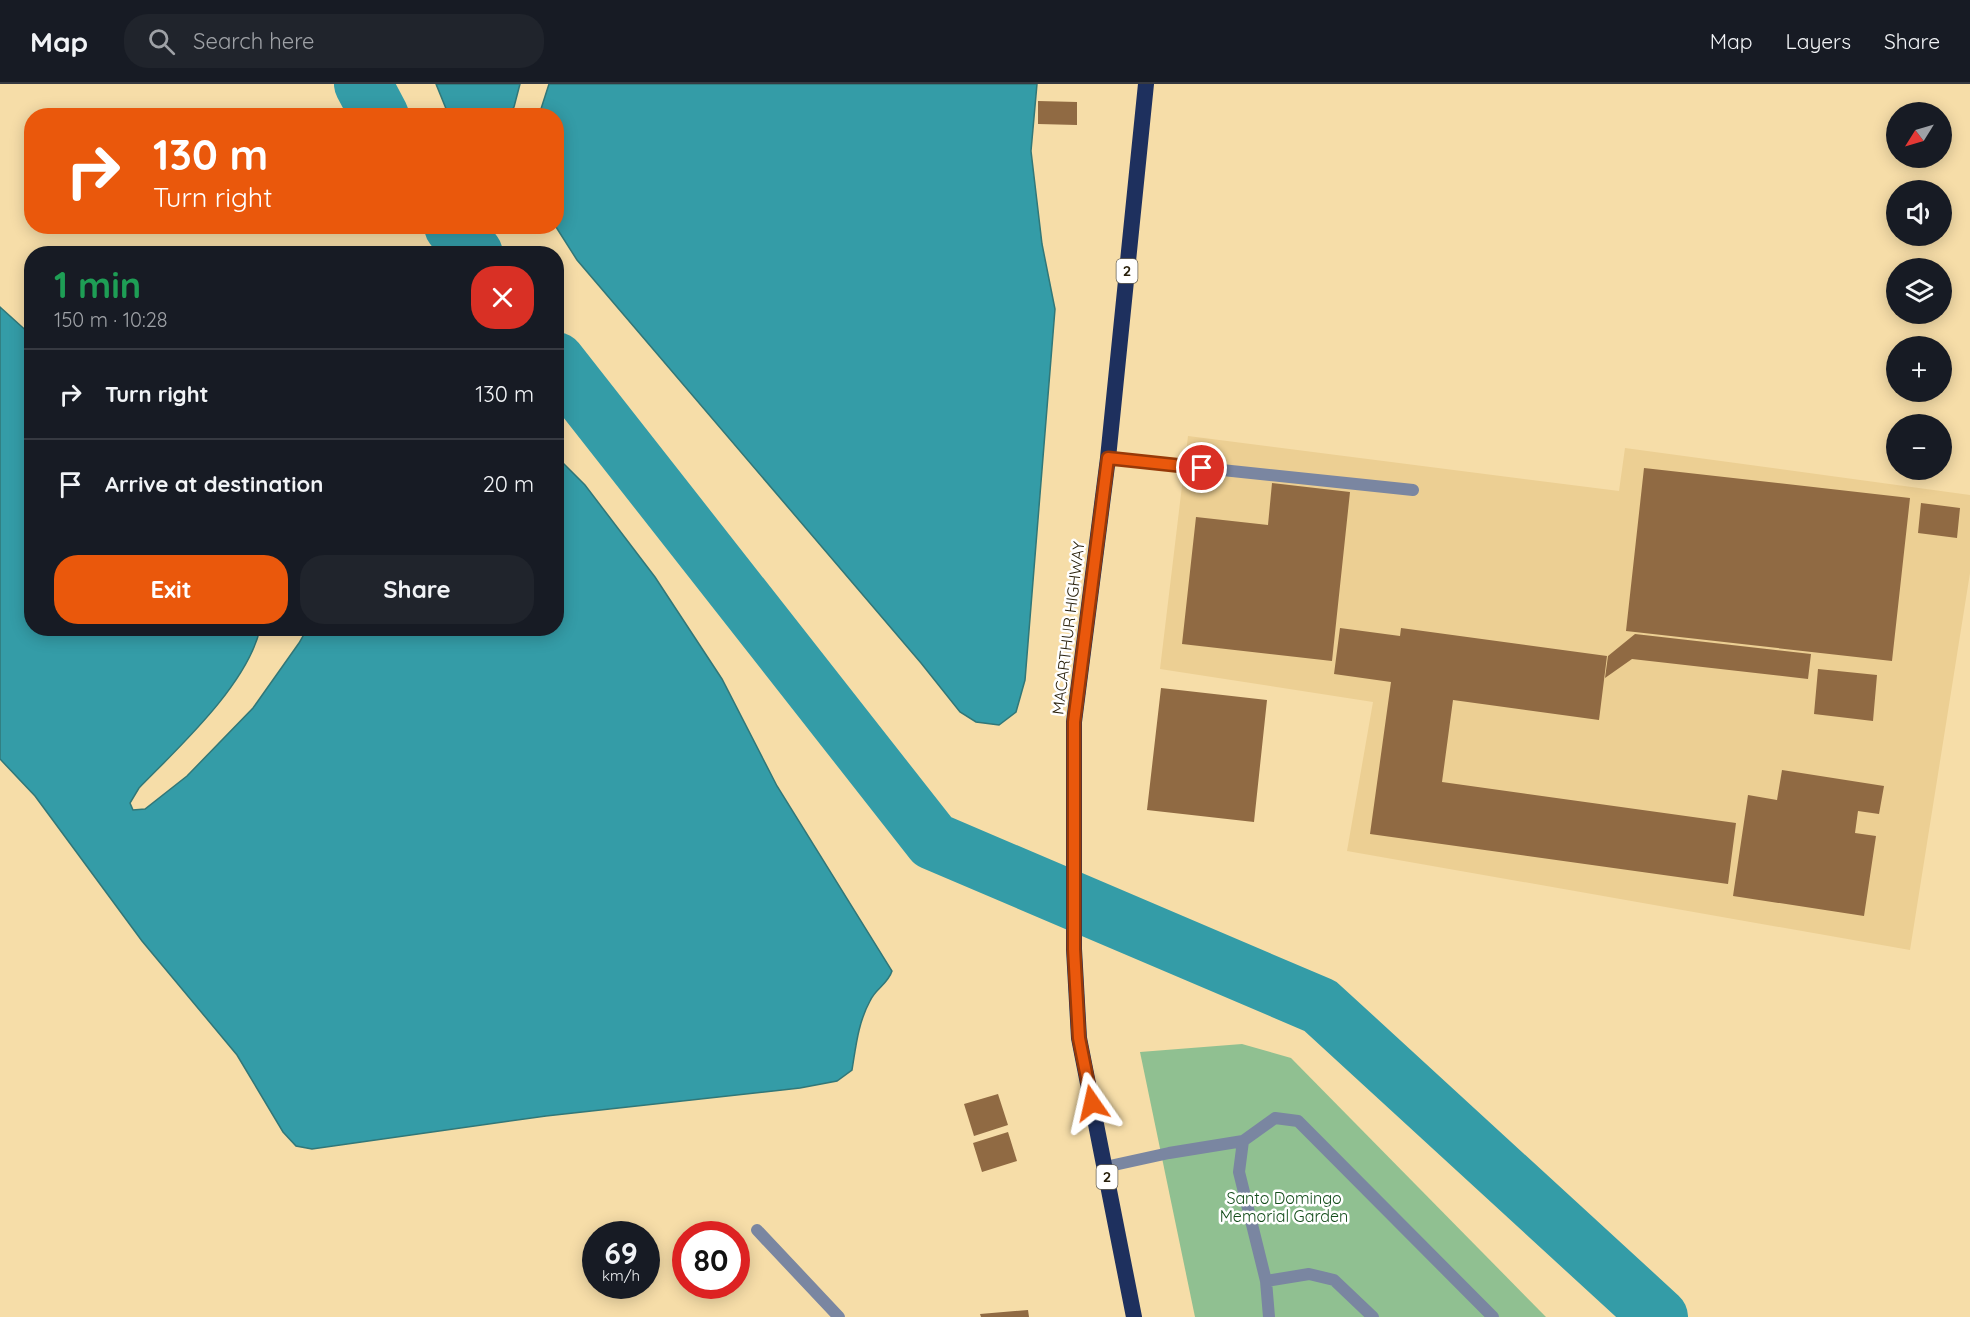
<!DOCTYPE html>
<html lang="en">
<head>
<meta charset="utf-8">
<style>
  body { margin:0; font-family:Quicksand,sans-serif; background:#20242c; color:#f1f3f6; height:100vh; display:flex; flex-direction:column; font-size:22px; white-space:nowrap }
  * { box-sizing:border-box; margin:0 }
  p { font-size:20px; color:#9ea1a6 }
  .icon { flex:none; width:33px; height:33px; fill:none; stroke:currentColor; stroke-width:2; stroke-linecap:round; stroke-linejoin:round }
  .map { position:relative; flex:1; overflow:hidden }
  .drawer { position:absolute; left:24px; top:162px; width:540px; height:390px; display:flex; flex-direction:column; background:#171b24; border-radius:24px; box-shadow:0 3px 15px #0003 }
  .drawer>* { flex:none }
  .top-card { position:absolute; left:24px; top:24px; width:540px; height:126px; border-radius:24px; box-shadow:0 3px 15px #0003; background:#ea580c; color:#fff; overflow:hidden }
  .needle { width:39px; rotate:233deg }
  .buttons { position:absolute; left:1886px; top:18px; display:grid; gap:12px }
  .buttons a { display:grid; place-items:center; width:66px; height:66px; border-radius:50%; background:#171b24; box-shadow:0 3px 15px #0003; font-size:30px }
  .speed { position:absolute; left:582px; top:1137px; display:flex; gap:12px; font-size:30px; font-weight:700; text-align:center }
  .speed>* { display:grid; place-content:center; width:78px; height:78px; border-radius:50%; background:#171b24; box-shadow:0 3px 15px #0003; line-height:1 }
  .speed small { font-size:15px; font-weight:400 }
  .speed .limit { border:9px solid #d22; background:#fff; color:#111 }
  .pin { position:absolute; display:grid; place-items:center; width:51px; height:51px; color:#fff; margin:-26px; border:3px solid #fff; border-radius:50%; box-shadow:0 2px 6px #0007 }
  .me { position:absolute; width:66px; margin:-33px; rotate:349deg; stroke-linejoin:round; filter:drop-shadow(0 0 4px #0008) }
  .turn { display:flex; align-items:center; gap:21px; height:126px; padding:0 30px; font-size:27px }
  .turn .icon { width:78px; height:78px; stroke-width:2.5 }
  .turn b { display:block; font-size:42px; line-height:51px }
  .round { display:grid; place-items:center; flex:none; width:63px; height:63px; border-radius:24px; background:#20242c }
  .head { display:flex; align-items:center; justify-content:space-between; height:102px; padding:0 30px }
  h1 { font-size:36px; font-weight:700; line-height:45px; color:#1e9e55 }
  .cta { display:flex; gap:12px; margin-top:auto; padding:12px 30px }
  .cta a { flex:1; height:69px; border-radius:24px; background:#ea580c; color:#fff; font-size:24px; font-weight:700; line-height:69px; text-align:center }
  .cta a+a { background:#20242c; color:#f1f3f6 }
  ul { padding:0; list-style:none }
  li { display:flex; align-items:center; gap:18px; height:90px; padding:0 30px; border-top:2px solid #363941 }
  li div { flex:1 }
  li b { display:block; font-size:22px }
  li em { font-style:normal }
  header { display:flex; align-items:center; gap:36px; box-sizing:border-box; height:84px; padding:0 30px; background:#171b24; border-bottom:2px solid #363941 }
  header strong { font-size:28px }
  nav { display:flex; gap:33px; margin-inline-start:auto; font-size:21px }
  .search { width:420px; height:54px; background:#20242c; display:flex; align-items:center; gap:15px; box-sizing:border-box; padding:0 21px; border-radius:24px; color:#9ea1a6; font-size:22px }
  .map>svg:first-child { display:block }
</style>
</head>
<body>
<header>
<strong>Map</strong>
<div class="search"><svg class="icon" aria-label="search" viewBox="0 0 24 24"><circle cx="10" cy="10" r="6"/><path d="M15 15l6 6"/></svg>Search here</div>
<nav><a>Map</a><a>Layers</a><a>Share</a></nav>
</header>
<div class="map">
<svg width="1970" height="1233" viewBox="0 0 1970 1233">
  <rect width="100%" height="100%" fill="#f6dda8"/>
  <!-- built -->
  <path fill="#eccf93" d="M1188,352L1619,407L1625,364L1970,411V489L1910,866L1347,767L1373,618L1160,585Z"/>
  <!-- green -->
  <path fill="#90c091" d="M1242,960L1291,974L1546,1233H1195L1140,968Z"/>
  <!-- water -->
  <path fill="#349ca7" stroke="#317778" stroke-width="1.5" d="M436,0H520L514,23L509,31L449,32Z
    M549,0H1037L1031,67L1042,160L1055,225L1025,596L1016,628L999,641L976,638L960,628L921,579L577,176L556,143V32L539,31Z
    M0,223L31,251L32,544L260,545C247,601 179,663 139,704L130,719L133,726L145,725L187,692L253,624L299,559L307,545L556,544L557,373L585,401L655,493L722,595L777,702L892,887C888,900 875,905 870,917C858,939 856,962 852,986L837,997L800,1004L546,1032L312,1065L296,1062L283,1048L237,971L142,857L35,712L0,675Z"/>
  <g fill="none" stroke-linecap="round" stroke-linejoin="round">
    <!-- river -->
    <path stroke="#349ca7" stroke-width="58" d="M363,0L380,32
      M453,142L474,170
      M556,277L933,757L1320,922L1659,1233"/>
  </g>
  <!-- building -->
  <path fill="#906a43" d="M1038,17L1077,18V41L1038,40Z
    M1644,384L1910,414L1892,577L1626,547Z
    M1272,399L1350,408L1332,577L1182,560L1196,433L1268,441Z
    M1921,419L1960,424L1957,454L1918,449Z
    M1340,544L1400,552L1401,544L1607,572L1599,636L1453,616L1442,698L1736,739L1728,800L1370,750L1391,598L1334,590Z
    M1635,550L1811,570L1808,595L1632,575L1605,594L1608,572Z
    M1818,585L1877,591L1873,637L1814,630Z
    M1161,604L1267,616L1254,738L1147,726Z
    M1782,686L1884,702L1879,730L1858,727L1855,749L1876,752L1864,832L1733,812L1748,711L1777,716Z
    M998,1010L1008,1041L974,1052L964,1020Z
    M1008,1048L1017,1077L982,1088L973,1059Z
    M1028,1226L1029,1233H981L980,1230Z"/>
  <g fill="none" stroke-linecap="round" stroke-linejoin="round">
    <!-- service -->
    <path stroke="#7a86a1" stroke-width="12" d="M1108,374L1413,406
      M1243,1057L1239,1088L1266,1197L1269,1233
      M1105,1083L1169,1069L1243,1057L1275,1034L1298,1037L1493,1233
      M757,1146L839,1233
      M1266,1197L1309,1190L1334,1196L1373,1233"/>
    <!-- trunk -->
    <path stroke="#1e305e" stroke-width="16" d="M1134,1233L1079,954L1074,865V638L1108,374L1146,0"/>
  </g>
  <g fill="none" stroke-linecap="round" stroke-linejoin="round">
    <defs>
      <path id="route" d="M1092,1019L1079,954L1074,865V638L1108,374L1202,384"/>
    </defs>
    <!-- route casing -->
    <use href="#route" stroke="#983908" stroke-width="15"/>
    <!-- route -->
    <use href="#route" stroke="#ea580c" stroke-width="10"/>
  </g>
  <g text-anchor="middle" stroke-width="5" stroke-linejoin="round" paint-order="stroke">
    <!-- shield labels -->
    <g fill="#fff" stroke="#696354" stroke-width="1.5">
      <rect x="1116.5" y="175" width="21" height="24" rx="4.5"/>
      <rect x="1096.5" y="1081" width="21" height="24" rx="4.5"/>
    </g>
    <g font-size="15" font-weight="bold" fill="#29200b">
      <text x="1127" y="192">2</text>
      <text x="1107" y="1098">2</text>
    </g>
    <!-- street labels -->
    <g font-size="16" fill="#29200b" stroke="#fff">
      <text transform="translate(1068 544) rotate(-83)" y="6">MACARTHUR HIGHWAY</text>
    </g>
    <!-- park labels -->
    <g font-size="16" fill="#144d1b" stroke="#fff">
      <text x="1284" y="1120">Santo Domingo<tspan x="1284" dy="18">Memorial Garden</tspan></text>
    </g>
  </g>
</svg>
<div class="buttons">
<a><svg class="needle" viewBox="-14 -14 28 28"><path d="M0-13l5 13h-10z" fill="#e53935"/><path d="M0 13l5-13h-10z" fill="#9ea1a6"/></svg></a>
<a><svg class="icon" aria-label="sound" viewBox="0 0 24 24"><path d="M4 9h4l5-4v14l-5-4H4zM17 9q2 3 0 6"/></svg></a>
<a><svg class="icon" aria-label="layers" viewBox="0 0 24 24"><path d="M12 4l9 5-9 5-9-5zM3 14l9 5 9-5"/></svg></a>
<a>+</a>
<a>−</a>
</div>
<div class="speed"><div>69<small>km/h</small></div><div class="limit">80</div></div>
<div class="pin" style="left:1202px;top:384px;background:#d93025"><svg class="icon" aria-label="arrive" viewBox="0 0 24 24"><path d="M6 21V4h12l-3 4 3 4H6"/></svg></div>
<svg class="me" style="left:1092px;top:1019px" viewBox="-20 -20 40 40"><path d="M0-17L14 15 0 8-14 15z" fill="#ea580c" stroke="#fff" stroke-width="4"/></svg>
<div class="top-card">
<div class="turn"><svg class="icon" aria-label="right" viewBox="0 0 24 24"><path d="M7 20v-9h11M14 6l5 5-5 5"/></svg><div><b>130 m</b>Turn right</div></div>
</div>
<section class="drawer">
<div class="head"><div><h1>1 min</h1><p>150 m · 10:28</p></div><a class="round" style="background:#d93025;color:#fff"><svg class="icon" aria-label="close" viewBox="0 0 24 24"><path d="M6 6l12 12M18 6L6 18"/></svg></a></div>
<ul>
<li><svg class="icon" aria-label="right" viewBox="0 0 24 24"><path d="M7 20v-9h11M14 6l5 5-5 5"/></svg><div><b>Turn right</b></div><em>130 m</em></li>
<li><svg class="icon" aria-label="arrive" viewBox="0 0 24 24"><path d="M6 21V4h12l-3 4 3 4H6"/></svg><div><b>Arrive at destination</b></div><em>20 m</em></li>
</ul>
<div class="cta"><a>Exit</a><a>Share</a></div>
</section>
</div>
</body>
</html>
